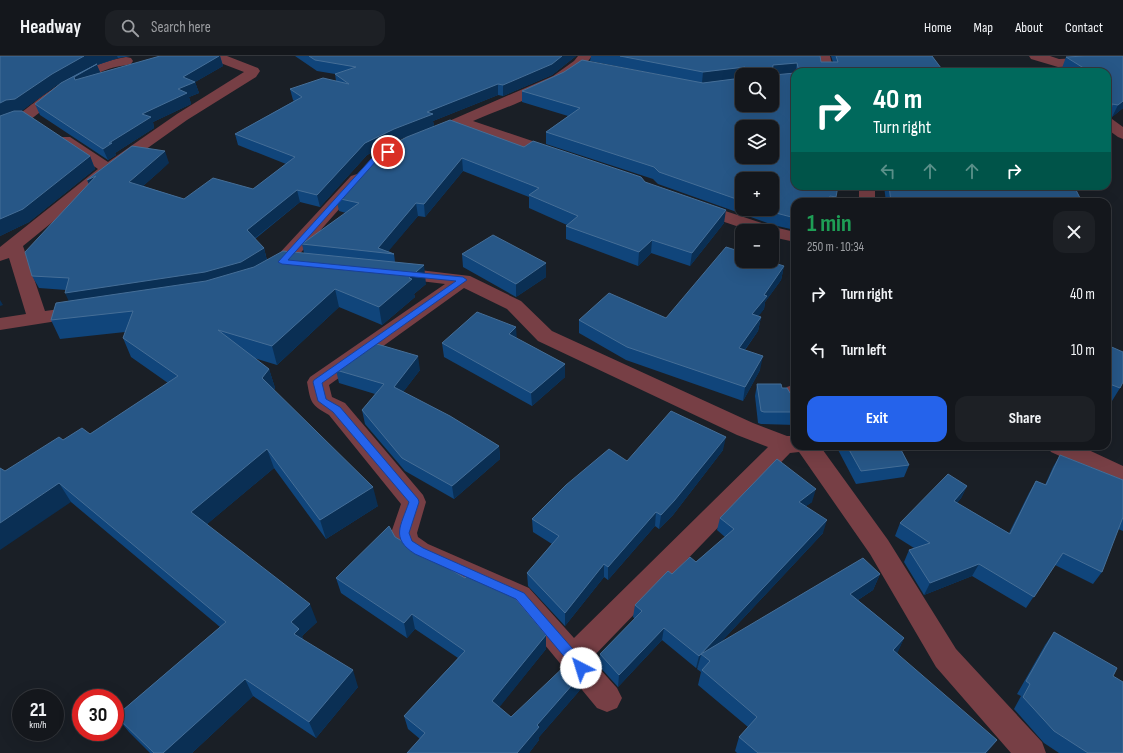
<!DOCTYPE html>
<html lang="en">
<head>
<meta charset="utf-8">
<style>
  body { margin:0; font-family:"Sofia Sans Condensed",sans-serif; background:#1d2025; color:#f1f3f6; height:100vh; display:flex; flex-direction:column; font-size:15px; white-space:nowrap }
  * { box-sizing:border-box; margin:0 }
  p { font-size:13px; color:#9d9fa3 }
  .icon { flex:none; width:22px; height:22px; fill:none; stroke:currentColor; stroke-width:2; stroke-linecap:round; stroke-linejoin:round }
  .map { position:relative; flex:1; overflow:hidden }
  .panel { position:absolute; left:791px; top:142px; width:320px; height:252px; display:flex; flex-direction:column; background:#14171c; border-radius:12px; box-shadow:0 4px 16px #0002,0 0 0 1px #33363b }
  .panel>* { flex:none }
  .guide { position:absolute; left:791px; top:12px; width:320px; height:122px; border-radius:12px; box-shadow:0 4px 16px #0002,0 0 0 1px #33363b; background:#00695c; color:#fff; overflow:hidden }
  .controls { position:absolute; left:735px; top:12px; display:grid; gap:8px }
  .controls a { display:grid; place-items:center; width:44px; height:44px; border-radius:8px; background:#14171c; box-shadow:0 4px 16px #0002,0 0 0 1px #33363b; font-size:20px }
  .speed { position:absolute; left:12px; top:633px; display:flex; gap:8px; font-size:20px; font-weight:700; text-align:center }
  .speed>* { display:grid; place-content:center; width:52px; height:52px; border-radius:50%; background:#14171c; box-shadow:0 4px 16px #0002,0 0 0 1px #33363b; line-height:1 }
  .speed small { font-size:10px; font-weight:400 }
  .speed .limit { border:6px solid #d22; background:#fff; color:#111 }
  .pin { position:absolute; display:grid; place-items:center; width:34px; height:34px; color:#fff; margin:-17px; border:2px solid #fff; border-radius:50%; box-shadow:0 1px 4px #0007 }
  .me { position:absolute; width:44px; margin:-22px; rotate:320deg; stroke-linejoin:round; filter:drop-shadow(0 0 3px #0008) }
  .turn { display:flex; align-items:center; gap:14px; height:84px; padding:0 16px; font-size:18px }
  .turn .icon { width:52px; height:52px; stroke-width:2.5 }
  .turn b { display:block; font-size:28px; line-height:34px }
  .lanes { display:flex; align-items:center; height:38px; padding:0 16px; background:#0003; justify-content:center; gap:20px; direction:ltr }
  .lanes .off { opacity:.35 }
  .round { display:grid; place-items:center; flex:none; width:42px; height:42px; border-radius:12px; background:#1d2025 }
  .summary { display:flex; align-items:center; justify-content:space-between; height:68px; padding:0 16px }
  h1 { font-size:24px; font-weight:700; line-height:30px; color:#1e9e55 }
  .cta { display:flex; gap:8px; margin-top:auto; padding:8px 16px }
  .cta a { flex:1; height:46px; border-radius:12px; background:#2563eb; color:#fff; font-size:16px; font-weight:700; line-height:46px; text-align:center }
  .cta a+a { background:#1d2025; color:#f1f3f6 }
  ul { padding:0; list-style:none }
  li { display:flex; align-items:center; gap:12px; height:56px; padding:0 16px }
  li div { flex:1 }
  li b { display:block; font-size:15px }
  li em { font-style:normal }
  header { display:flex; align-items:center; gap:24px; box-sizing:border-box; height:56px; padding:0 20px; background:#14171c; border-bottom:1px solid #33363b }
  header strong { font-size:19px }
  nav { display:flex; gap:22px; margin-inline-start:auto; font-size:14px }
  .search { width:280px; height:36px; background:#1d2025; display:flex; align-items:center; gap:10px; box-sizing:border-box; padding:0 14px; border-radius:12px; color:#9d9fa3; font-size:15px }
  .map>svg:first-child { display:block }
</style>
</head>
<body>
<header>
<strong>Headway</strong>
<div class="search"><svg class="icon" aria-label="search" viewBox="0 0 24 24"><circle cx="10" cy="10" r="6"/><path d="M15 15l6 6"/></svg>Search here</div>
<nav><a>Home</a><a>Map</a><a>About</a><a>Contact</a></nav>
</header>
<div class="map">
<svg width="1123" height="697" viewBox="0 0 1123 697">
  <rect width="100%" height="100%" fill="#1a1f26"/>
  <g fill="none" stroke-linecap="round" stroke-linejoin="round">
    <!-- street -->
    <path fill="#773f45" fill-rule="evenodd" d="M208,0H227L258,12L260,15L256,21L187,64L114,116L23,190L45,255L82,250L89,252L92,256L89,260L0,274V262L26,258L9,202L0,205V191L98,113L60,87L57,84L60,81H70L108,106L177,58L244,16L210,3Z
      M578,0H592C571,30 508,50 473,65L562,95L564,98L562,101H550L460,71L436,81H426L423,78L426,75L553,20L574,5Z
      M816,0H830L834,16H820Z
      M1029,0H1050L1059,3L1123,0V8L1058,11L1031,3Z
      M126,1L131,2L133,5L131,8C122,10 112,11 103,15C76,26 53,46 30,64H20L18,61C22,55 30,50 36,45C64,24 91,7 126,1Z
      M1107,61L1112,63L1123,71V83L1118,81L1107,73Z
      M357,118L363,120L365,123L363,126L289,210C279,215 272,221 261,218L259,214L261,210L275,202L351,120Z
      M859,130H875V146H859Z
      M698,146L774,171L795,176V186L772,181V175H751L692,155L689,151L692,147Z
      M394,211L470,220L521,245L552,275L753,367L787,380H795V390H820L888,484L956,593L1042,686L1046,697H1011L936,611L870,498L799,396L790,397L591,603L617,632L622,642L617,652L607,656L597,652L511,548L410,502L399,495L391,477L401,448L329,359C310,348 311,347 307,326L310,321L445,228L387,221L385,217L387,213ZM464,232L507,253L538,285L737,379L768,391L574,582L529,532L428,488L418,481L417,477L426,446L423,439L345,347L332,341L329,329Z
      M795,328V351L787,348C783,342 783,337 787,331Z
      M1047,390H1080L1123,410V429L1051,396Z"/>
  </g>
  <!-- wall -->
  <path fill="#10457b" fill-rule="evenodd" d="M0,0H131L118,2L97,9L100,17L160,0H220L223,10L195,26L199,37L189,41L191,48L153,66L154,72L115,97L116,99L108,104L40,59L35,48L90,12L57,29L21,55L90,100L95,113L29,166L0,180Z
    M295,0H576L552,19L503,40L498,39L433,65L434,70L395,85L367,99L320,151L300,146L255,183L264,192L267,204L304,197L302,188L346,157L339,155L336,142L379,95L524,91L645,126L724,167L690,210L651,197L638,210L566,183V170L567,169L529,152V141L463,115L425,161L418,160L388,195L394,198L395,206L426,228L414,238L415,241L382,269L339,251L277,309L254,302L269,313L275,332L274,334L378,450L326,483L274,412L207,468L317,566L302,580L303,584L358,631L316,682L253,640L192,697H150L129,676L116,660L220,571L71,446L5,415L63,384L90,378L168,327L131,301L123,282L125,276L60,283L51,264L69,245L66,234L39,232L32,220L169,107L143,130L184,143L253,133L286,108L238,89L235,78L294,45L293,44L290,33L336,25L335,18L317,15Z
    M591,0H820L821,6H833L831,0H932L944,16H795L836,141L835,146H795V174L773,169L658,128L653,123L546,88V76L568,60L522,46V35L661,19L590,5ZM742,19H772L742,49ZM742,123L772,153H742Z
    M1076,0H1123V52L1112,61L1109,60L1107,64V16H1067L1062,12L1066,1L1077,0Z
    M884,130H1074L1082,146H886Z
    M462,198L546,221L516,241L463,211Z
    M784,210L781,224L765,246L764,253L758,260L761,261L758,275L745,294L760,314L743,345L626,304L579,277V264L666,262Z
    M516,271V283L565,308V321L532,350L444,301L442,287Z
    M1107,289L1120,332L1112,345L1107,343Z
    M336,314H420L403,336L499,390L500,403L454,443L405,415L365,368L362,354L375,338L339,327Z
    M757,328L782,332L790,337L795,339V369L761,368L758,367L755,340Z
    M836,390H899L909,409L904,421L856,428Z
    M723,394L673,459L659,473L655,470L608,524L604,521L565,570L528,530L527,517L552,488L533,476L532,463L627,405Z
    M1060,399L1123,424V475L1118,473L1102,516L1093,528L1055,509L1026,552L972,520L924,539L904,506L909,494L914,492L895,480L900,467L967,430L961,442L957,447L1009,477L1029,437L1036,425L1045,429L1053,411Z
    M812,446L806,450L823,477L721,586L880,518L873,534L858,544L904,582L897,597L987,697H737L735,695L739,681L748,671L698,629L701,616L697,613L698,610L696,612L662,584L618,631L599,610L600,598L635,563L633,561L635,549L672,518L696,506L725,481L717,474L720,462Z
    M395,481L546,579V593L499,651L511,661L580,634L539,681V684L529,697H407L420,683L408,673L404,660L458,602L415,573L407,582L341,537L336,522Z
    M1054,576L1113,620L1123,697H1059L1044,687L1014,653L1021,640L1017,638L1045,589Z"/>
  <!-- shaded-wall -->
  <path fill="#0a2f54" d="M84,0H117L118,2L97,9L101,18L78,32L74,21L90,11L57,29L20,56L0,61V47Z
    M219,0H220L223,10L195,26L199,37L189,41L191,48L153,66L154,72L115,97L116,99L108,104L103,93L109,87L142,58L183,21Z
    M562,0H576L552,19L503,40V29Z
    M797,7L795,18L772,20L773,9Z
    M745,11L743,19H742V22L702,27L703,16Z
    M498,28V39L433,65L434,70L395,85L367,99L320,151L317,139L365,87L427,56Z
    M1123,45V52L1112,61L1118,49Z
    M1111,55L1107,64V58Z
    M165,95L169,107L134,138L129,126Z
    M90,100L95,113L29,166L0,180V163Z
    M462,102L463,115L425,161L424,148Z
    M96,120L92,136L87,124Z
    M297,134L300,146L250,186L247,174Z
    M416,147L418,160L387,197L378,192Z
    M726,154L724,167L690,210L692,197Z
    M652,184L651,197L638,210L639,196Z
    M264,192L267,205L244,219L71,250L65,237Z
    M546,207V221L516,241V228Z
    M424,209L426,228L414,238L415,241L382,269L379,251L409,222Z
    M784,210L781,224L765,246L764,253L750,272L752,258L764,239Z
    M335,233L339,251L277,309L272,290Z
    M0,244L3,249L0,250Z
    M761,261L758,275L736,306L739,292Z
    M516,271L517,285L509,278Z
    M418,300L420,314L397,344L394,331Z
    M763,300L760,314L743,345L745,331Z
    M565,308V321L532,350L531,337Z
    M269,313L275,332L268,341L262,322Z
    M726,381L723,394L673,459L659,473L661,459Z
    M499,390L500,403L454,443L452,430Z
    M267,393L274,412L200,474L191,456Z
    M59,427L71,446L0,494V467Z
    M967,430L961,442L948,457L954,445Z
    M373,431L378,450L326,483L320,464Z
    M816,433L812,446L795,458L799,446Z
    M656,456L655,470L608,524V511Z
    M827,464L823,477L706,602L701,598Z
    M604,508V521L565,570V557Z
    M979,508L972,520L924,539L930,527Z
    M880,518L873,534L844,553L850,538Z
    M310,548L317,566L302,580L306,590L294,578L291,566Z
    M412,558L415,573L407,582L404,567Z
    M664,572L662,584L618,631L619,619Z
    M546,579V593L494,658L492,645Z
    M904,582L897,598L893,594Z
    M701,599L698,610L696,612L699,600Z
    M353,614L358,631L316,682L309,666Z
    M580,620V634L539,681V684L529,697H517L537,669Z
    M245,623L253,640L192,697H163Z
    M997,684L987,697H985Z"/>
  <!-- building -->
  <path fill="#275787" stroke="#456e97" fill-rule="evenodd" d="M0,0H84L52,18L15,43L6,44L0,47Z
    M160,0H219L183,21L195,26L178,33L187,37L142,58L151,61L109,87H112L103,93L35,48L61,27L97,8L74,21L75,24Z
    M309,0H562L552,8L503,29L498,28L427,56L433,58L394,73L365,87L317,139L297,134L247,174L264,192L241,206L205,216L65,237L69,222L32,220L25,196L96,120L87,124L132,90L165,95L129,126L184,143L213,122L253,133L295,101L235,78L302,41L290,33L323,22L349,28L335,18L356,11L315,4Z
    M620,0H820L821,6H838L836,0H932L944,16H799L797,7L773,9L772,18L774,19L795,17V130H838L836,141L830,140L828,146H795V162L776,157L764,153H772V123H742V145L659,116L654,111L546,76L580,52L522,35L564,16L582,4L703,27L742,22V49H772V19H744L745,11L703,16ZM742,71H772V101H742Z
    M1085,0H1123V45L1118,49L1112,48L1111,55L1107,58V30H1111L1107,27V16H1090L1066,1Z
    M14,55H22L90,100L23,153L0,163V60Z
    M450,64L524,91L533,85L641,121L645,126L726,154L692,197L652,184L639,196L566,170L578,160L529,139L539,132L462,102L424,148L416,147L378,192L394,198L302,188L359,147L336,142L379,95L407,81Z
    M889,130H1074L1082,146H1001L923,143V146H891Z
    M493,179L546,207L516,228L462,198Z
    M726,191L742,196V205H768L784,210L764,239L767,240L752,258L761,261L739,292L763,300L745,331L627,291L579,264L609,237L666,262Z
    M283,195L424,209L409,222L412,223L379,251L335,233L272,290L218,274L269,313L262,322L373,431L320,464L267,393L191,456L310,548L291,566L299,573L294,578L353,614L309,666L245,623L163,697H154L116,660L226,566L59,427L0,467V412L5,415L59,381L63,384L82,372L90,378L178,320L123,282L133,255L51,264L56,247L206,225L254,211Z
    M477,256L516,271L509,278L565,308L531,337L442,287Z
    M370,286L418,300L394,331L450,360L499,390L452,430L402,402L362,354L384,328L336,314L344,304Z
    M1107,289L1123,296V326L1120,332L1107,327Z
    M757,328H781L782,332H787L790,337L795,339V356H764L761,355Z
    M671,355L726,381L674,445L661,459L656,456L608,511L604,508L565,557L527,517L559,480L532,463L566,429L609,393L627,405Z
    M847,390H899L909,409L861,415Z
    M1060,399L1123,424V461L1102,516L1063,497L1034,541L979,508L930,527L909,494L930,487L900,467L948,418L967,430L954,445L1010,478L1036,425L1046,429Z
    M777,403L816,433L799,446L827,464L699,600L664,572L619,619L600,598L642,555L635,549L668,515L672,518L690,501L696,506L734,473L720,462Z
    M389,470L395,481L465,522L470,517L509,535L546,579L492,645L511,661L569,606L580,620L537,669L539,671L517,697H407L425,677L404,660L465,595L412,558L404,567L336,522Z
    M863,502L880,518L850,538L904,582L893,594L997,684L985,697H758L739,681L757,661L702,614L710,605L701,598Z
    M1054,576L1117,612L1113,620L1123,626V697H1088L1054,675L1023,641L1030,628L1026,625Z"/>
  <!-- route -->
  <path fill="#2563eb" stroke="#184099" d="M386,95L392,96L377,104L288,204L463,221L467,224L322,327L326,343L340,351L418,443L419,446L409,477L412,485L423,492L524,537L586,608L587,612L586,616L581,617L577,616L516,543L415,498C390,482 401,470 409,446L333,356L318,345L313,326L314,324L456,225L282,208L278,206L372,102Z"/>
</svg>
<div class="controls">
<a><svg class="icon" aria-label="search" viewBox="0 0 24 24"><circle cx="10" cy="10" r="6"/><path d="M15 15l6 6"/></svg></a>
<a><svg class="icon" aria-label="layers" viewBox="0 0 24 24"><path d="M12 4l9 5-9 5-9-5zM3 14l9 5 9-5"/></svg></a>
<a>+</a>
<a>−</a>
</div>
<div class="speed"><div>21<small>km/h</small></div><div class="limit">30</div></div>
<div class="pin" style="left:388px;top:96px;background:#d93025"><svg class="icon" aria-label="arrive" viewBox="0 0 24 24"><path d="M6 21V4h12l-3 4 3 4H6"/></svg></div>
<svg class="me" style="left:581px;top:612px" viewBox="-20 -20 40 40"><circle r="19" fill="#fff"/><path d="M0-13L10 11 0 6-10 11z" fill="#2563eb"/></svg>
<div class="guide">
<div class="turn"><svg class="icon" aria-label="right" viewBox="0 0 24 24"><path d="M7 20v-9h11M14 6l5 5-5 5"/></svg><div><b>40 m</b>Turn right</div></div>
<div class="lanes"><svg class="icon off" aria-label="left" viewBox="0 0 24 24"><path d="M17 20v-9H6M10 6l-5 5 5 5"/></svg><svg class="icon off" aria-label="ahead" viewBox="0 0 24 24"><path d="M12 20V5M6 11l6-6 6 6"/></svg><svg class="icon off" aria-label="ahead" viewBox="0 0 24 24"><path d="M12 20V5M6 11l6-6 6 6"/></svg><svg class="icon" aria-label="right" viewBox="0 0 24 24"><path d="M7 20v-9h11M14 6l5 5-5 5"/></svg></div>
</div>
<section class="panel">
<div class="summary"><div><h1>1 min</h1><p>250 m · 10:34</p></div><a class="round"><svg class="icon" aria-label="close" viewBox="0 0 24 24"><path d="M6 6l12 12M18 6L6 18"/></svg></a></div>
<ul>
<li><svg class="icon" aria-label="right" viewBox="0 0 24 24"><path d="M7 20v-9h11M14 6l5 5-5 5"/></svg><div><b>Turn right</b></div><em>40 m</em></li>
<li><svg class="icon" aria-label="left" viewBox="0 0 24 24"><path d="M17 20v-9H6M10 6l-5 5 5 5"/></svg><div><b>Turn left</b></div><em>10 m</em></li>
</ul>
<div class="cta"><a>Exit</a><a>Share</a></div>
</section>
</div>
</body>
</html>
